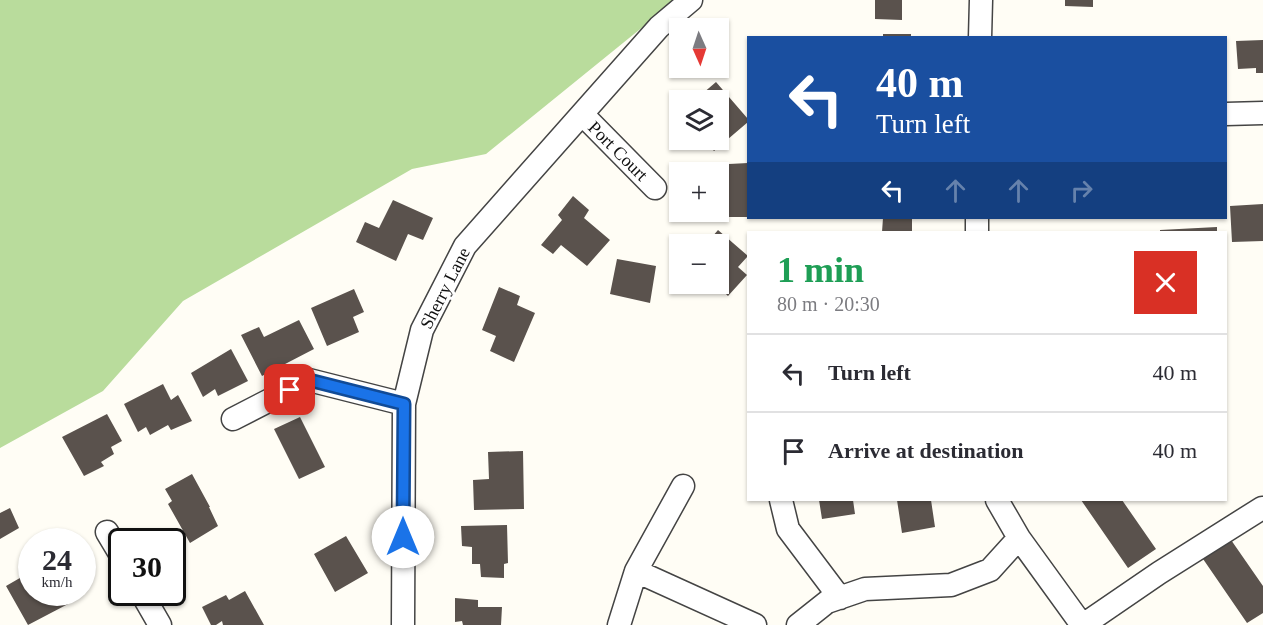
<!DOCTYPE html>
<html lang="en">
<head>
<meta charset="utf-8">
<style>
  body { margin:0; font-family:"Times New Roman",serif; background:#f2f2f3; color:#2b2b33; height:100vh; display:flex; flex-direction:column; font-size:22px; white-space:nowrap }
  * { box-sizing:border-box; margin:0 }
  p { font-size:20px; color:#7c7c81 }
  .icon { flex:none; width:33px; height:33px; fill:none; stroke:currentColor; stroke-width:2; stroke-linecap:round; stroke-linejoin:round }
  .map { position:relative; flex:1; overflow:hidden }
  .drawer { position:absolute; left:747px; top:231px; width:480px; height:270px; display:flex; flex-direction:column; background:#fff; border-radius:0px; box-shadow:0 2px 4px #0004 }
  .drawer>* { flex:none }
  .top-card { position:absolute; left:747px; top:36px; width:480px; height:183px; border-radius:0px; box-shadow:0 2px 4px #0004; background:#1a4fa0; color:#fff; overflow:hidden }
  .needle { width:39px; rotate:177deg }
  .fabs { position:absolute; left:669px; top:18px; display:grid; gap:12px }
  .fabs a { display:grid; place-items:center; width:60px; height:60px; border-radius:0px; background:#fff; box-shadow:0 2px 4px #0004; font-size:30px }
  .speed { position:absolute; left:18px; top:528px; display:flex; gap:12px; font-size:30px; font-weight:700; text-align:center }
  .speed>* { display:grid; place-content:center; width:78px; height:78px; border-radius:50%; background:#fff; box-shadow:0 2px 4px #0004; line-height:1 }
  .speed small { font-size:15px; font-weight:400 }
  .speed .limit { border:3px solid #111; border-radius:9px; background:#fff; color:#111 }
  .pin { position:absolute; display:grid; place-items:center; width:51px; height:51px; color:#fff; margin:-26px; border-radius:12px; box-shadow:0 3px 9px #0006 }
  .me { position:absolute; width:66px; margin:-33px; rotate:0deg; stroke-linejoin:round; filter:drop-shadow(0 0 4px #0008) }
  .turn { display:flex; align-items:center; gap:21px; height:126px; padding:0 30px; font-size:27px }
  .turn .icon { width:78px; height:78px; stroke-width:2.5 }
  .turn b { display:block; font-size:42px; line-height:51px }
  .lanes { display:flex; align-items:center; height:57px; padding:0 30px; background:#0003; justify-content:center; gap:30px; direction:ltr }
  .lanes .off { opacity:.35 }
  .round { display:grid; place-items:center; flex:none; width:63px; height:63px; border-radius:0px; background:#f2f2f3 }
  .head { display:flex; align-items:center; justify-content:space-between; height:102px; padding:0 30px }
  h1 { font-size:36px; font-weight:700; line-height:45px; color:#1e9e55 }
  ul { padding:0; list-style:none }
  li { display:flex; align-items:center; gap:18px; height:78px; padding:0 30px; border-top:2px solid #e1e1e2 }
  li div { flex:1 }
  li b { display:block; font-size:22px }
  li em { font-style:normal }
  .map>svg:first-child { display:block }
</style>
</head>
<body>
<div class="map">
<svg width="1263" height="625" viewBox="0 0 1263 625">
  <rect width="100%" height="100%" fill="#fffdf5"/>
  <!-- forest -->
  <path fill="#b9dc9c" d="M0,0H676L486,154L412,169L183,301L103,391L0,448Z"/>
  <!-- building -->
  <path fill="#5a524d" d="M875,0H902V20L875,19Z
    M1065,0H1093V7L1065,6Z
    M883,34H911V38H883Z
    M1263,40V73H1256V68L1238,69L1236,41Z
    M716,82L748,119V122L714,151L704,140H718V100H695Z
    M748,163V217H728L729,164Z
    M573,196L589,210L584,218L610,240L587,266L561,245L553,254L541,245L562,220L558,215Z
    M393,200L433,218L423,240L408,234L396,261L356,242L365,222L379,228Z
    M1263,204V241L1232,242L1230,206Z
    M883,218H912V232H882Z
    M1217,227V232H1160V230Z
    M718,230L748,256L738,267L747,275L728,296L717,285L712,291L703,284H718V244H706Z
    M617,259L656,266L650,303L610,294Z
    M499,287L520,296L517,305L535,313L514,362L490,351L496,336L482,330Z
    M354,289L364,312L353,317L359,332L327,346L311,308Z
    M299,320L314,349L262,376L241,335L259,327L264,337Z
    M231,349L248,381L218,396L215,389L203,397L191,373Z
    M163,384L171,400L178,395L192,421L171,430L168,425L150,435L146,427L138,432L124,404Z
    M107,414L122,441L111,447L114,454L101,462L104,466L84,476L62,437Z
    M300,417L325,467L299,479L274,429Z
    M523,451L524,509L474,510L473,480L489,479L488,452Z
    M192,474L210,507H209L218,526L190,543L168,504L172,501L165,489Z
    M819,500H853L855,514L822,519Z
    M897,500H931L935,527L902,533Z
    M1081,500H1122L1156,549L1128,568Z
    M10,508L19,528L0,539V513Z
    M507,525L508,563L504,564V578L481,577L480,564H472V547L462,546L461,526Z
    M346,536L368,573L335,592L314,554Z
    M1229,537L1263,586V613L1247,623L1201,556Z
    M32,571V592H61L68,604L28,625L6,586Z
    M245,591L264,625H223L222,621L216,625H211L202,607L226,595L229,600Z
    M455,598L478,600V607H502L501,625H463L462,621L455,622Z"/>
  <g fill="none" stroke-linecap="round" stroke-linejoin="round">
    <defs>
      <path id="minor" d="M980,38L981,0
        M582,114L655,188
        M1226,114L1263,113
        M977,232V218
        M233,419L309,380L404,404
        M781,500L788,529L840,598
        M997,500L1019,538L1082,625
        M107,532L122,557
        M636,571L683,486
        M141,592L160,625
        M403,625L404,404L422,330L465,246L659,27L691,0
        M619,625L636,571L755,625
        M798,625L827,602L865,589L951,585L990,570L1019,538
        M1083,625L1159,573L1262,508L1263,509"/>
    </defs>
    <!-- minor casing -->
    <use href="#minor" stroke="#444" stroke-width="25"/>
    <!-- minor -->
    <use href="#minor" stroke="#fff" stroke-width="22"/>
  </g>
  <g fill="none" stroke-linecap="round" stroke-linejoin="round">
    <defs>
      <path id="route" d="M290,390L309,380L404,404L403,537"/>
    </defs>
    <!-- route casing -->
    <use href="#route" stroke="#114b97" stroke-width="15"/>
    <!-- route -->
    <use href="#route" stroke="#1a73e8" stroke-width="10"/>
  </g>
  <g text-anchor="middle" stroke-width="6" stroke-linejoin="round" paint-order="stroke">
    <!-- street labels -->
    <g font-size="18" fill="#111" stroke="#fff">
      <text transform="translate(618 151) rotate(45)" y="6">Port Court</text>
      <text transform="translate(445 288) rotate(-63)" y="6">Sherry Lane</text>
    </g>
  </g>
</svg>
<div class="fabs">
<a><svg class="needle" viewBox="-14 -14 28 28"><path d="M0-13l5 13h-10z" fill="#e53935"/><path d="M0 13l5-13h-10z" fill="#7c7c81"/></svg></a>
<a><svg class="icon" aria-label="layers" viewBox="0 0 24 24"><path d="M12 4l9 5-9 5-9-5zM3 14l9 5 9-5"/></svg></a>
<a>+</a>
<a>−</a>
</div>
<div class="speed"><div>24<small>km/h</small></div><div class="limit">30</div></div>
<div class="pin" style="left:290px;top:390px;background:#d93025"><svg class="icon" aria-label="arrive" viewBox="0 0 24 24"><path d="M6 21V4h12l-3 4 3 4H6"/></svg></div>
<svg class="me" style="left:403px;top:537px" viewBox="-20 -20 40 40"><circle r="19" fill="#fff"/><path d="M0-13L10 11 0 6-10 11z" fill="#1a73e8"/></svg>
<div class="top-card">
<div class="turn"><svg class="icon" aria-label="left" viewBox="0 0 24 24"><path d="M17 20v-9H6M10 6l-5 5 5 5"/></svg><div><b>40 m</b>Turn left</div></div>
<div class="lanes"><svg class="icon" aria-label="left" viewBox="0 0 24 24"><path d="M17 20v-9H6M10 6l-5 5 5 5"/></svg><svg class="icon off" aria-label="ahead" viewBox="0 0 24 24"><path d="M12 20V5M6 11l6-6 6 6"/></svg><svg class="icon off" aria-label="ahead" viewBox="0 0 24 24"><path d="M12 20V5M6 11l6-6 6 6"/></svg><svg class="icon off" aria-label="right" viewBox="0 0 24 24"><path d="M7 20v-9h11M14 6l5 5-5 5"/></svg></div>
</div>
<section class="drawer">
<div class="head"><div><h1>1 min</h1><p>80 m · 20:30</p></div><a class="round" style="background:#d93025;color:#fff"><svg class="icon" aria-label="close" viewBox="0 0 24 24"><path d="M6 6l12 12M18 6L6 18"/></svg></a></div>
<ul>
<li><svg class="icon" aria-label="left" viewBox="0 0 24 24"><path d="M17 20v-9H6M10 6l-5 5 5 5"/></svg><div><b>Turn left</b></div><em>40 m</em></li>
<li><svg class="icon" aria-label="arrive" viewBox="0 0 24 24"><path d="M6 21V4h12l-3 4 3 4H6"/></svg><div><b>Arrive at destination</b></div><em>40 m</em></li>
</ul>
</section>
</div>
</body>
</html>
